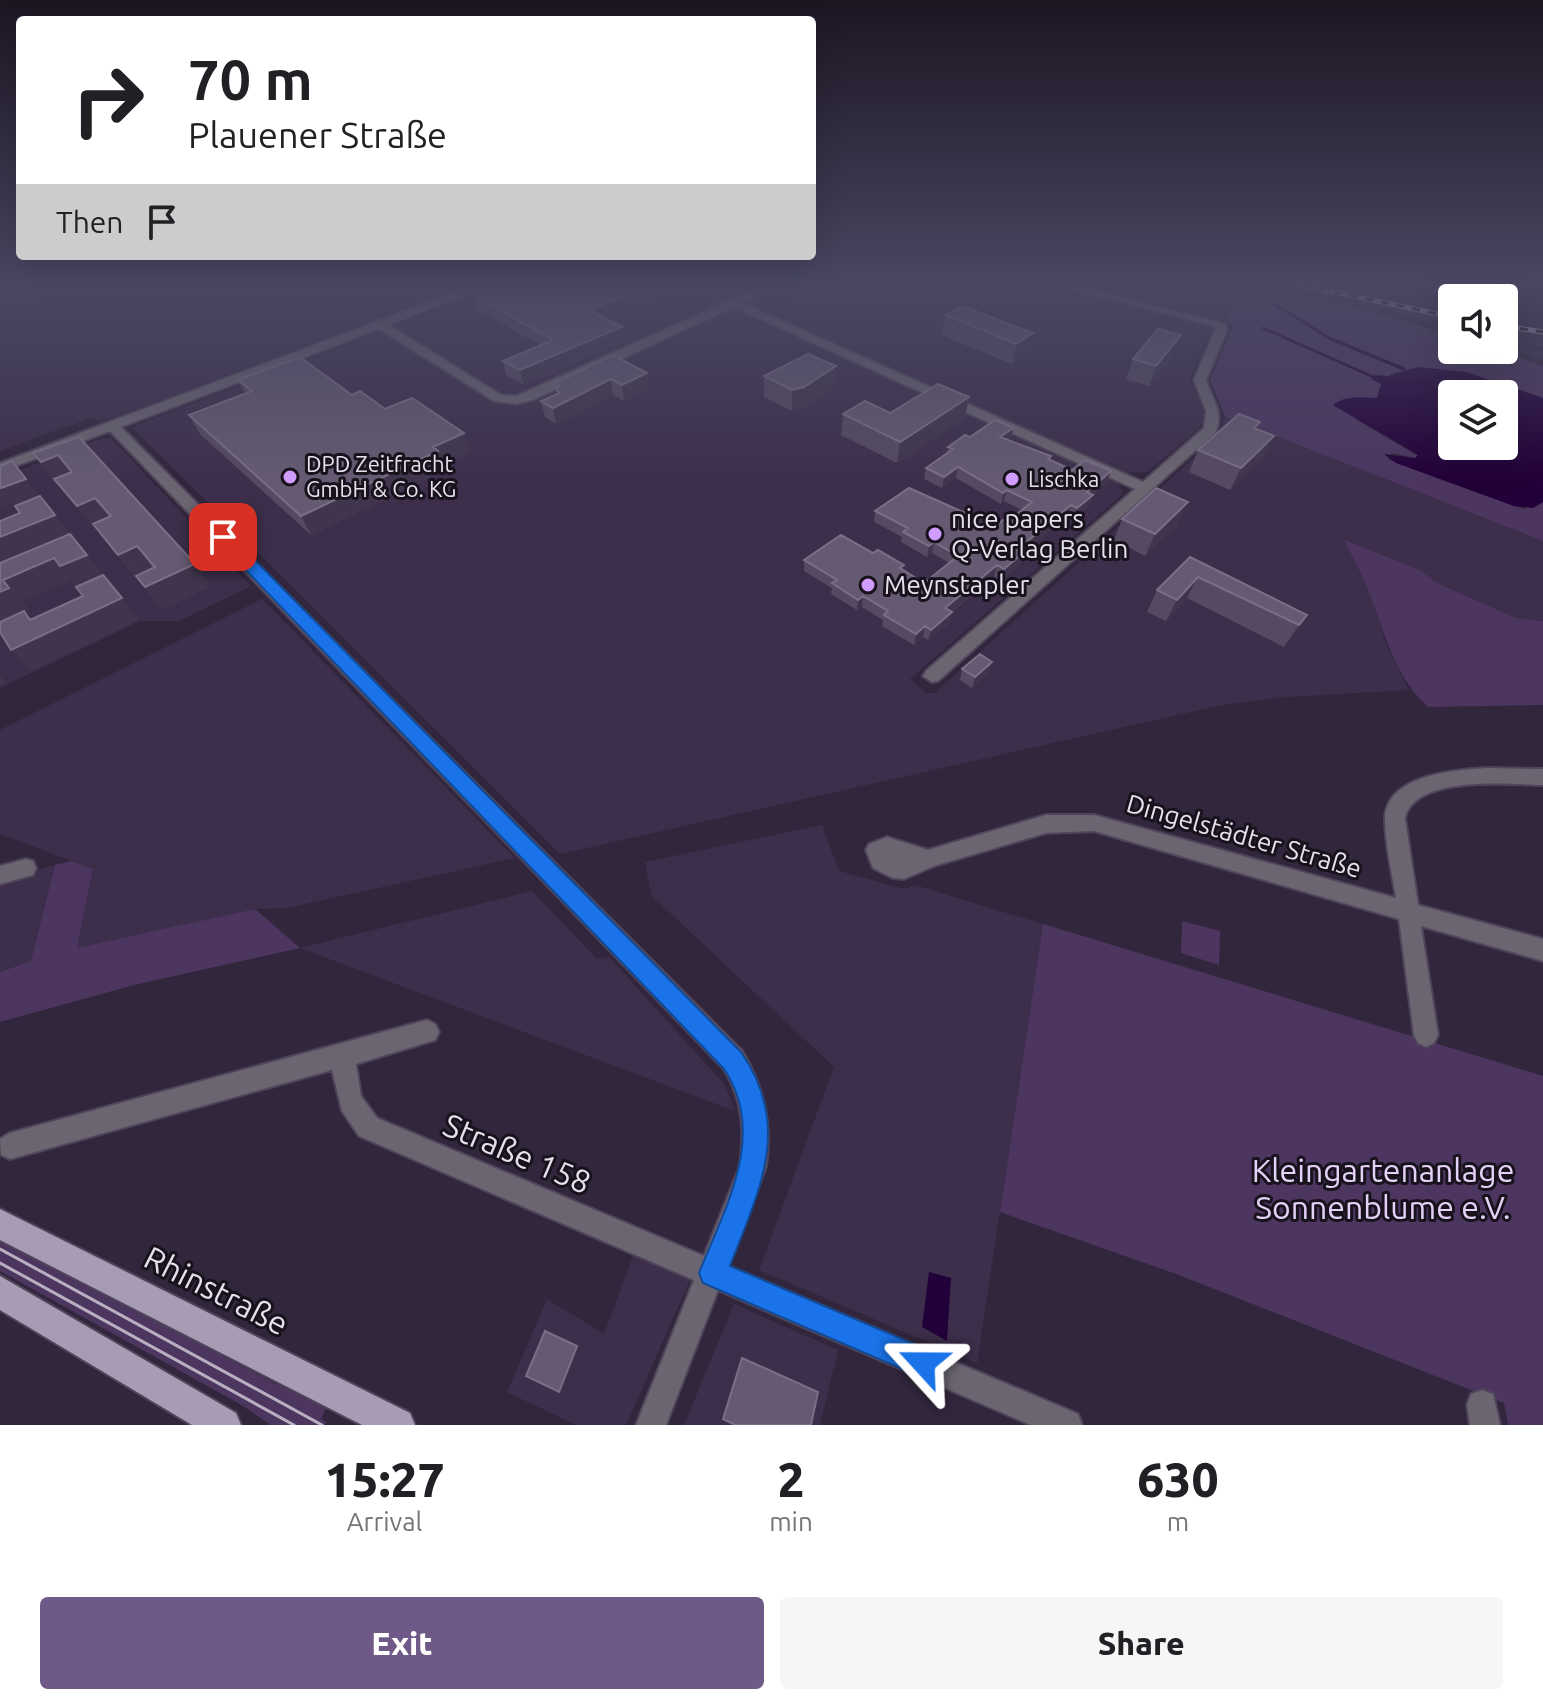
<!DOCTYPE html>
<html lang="en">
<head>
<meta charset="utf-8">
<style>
  body { margin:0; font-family:Ubuntu,sans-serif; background:#f6f6f6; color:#202124; height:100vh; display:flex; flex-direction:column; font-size:30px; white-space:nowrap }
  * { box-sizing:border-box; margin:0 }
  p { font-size:26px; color:#757577 }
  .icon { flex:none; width:44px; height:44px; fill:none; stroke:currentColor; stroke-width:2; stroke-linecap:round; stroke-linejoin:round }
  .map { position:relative; height:1425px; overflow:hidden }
  .side { display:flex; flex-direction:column; background:#fff; flex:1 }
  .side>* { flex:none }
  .guide { position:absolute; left:16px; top:16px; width:800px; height:244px; border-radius:8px; box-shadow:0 8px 32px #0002; background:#fff; color:#202124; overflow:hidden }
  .fabs { position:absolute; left:1438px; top:284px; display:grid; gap:16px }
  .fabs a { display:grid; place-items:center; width:80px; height:80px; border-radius:8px; background:#fff; box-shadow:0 8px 32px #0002; font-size:40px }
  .pin { position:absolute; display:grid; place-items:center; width:68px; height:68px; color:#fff; margin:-34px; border-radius:16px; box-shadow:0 4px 12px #0006 }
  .me { position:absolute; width:88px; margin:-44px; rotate:294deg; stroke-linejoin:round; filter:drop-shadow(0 0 6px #0008) }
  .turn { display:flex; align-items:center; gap:28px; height:168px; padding:0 40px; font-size:36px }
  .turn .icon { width:104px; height:104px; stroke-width:2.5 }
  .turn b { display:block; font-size:56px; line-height:68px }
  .then { display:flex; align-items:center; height:76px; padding:0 40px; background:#0003; gap:16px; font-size:30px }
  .eta { display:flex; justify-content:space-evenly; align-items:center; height:136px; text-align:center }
  .eta b { font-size:48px; font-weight:800; line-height:56px }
  .cta { display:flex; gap:16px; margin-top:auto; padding:16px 40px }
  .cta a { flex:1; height:92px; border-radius:8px; background:#6f5987; color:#fff; font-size:32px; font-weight:800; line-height:92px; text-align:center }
  .cta a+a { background:#f6f6f6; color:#202124 }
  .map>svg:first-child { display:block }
</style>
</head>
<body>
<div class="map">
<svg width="1543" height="1425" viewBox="0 0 1543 1425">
  <rect width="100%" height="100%" fill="#32263d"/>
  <!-- built -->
  <path fill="#3d2f4b" d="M0,282H475L99,423L93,417L0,451Z
    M508,282H764L737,294L754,301L794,282H1031L1207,324L1212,328L1190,378L1203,409V420L1199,428L1148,472L1127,473L1116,482L1122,489L1121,496L910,679L926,693H935L1219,435L1225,416L1543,541V621L1516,618L1435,582L1419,570L1345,541L1373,600L1386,644L1409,690L1287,697L1222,705L560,854L132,427Z
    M1119,282H1300L1452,314V329L1353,301L1249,284L1225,321L1119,297Z
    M1504,323L1543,329V348L1505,339L1543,352V359L1504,345Z
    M111,438L251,586L179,621H140L0,688V478L97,440Z
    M262,599L515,858L287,908L255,909L77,949L93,869L0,834V730Z
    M822,825L839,871L904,889L915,885L1043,924L977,1363L759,1270L834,1067L651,895L645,862Z
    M55,865L31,961L0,972V880Z
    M532,891L597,959L609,957L725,1085L735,1111L300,948Z
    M633,1256L690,1280L626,1425H576L507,1392L547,1299L604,1334Z
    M734,1304L838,1350L820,1425H684Z"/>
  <!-- green -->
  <path fill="#4c3660" d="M1260,292C1325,295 1390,317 1452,336V350H1496L1543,366V398C1511,385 1416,354 1387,377C1380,383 1381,392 1377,398L1355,397L1357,420L1418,456L1415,458L1392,453L1387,459L1514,506L1524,509L1543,502V541L1225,416L1210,380L1234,324L1225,321L1239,298Z
    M1344,540L1420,570L1435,582L1516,618L1543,621V705L1428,707C1396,677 1388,643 1373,603C1366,581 1354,561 1344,540Z
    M71,861L93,869L77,948L255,909L300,948L134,985L0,1022V972L31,961L55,865Z
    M1182,921L1220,931L1219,965L1181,953Z
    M1043,924L1543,1076V1425H1508L1504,1403L1179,1275L1000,1212Z
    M0,1239L272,1382L327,1406L321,1419L326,1422L325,1425H271L240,1404L0,1271Z"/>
  <!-- water -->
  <path fill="#220039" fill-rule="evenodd" d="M1418,367L1467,372L1543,398V502L1533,508L1514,506L1396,463L1384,454L1415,458L1418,455L1333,405C1345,395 1363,398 1377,398L1381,384L1371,379L1375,375L1388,376ZM1452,394H1504V446H1452Z
    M929,1272L951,1278L947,1341L922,1327Z"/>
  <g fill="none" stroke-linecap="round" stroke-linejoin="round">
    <!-- stream -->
    <path stroke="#220039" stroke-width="3" d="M1271,302L1329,338L1404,369
      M1263,328L1378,379"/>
    <defs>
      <path id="minor" d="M482,282H497L389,325L501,395L516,396L771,282H785L742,303L1143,482L1204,428L1206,411L1194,380L1215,330L1214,326L1043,282H1061L1225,324L1227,330L1206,380C1212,399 1225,413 1215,433L938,681L932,682L923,676L926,671L1135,489L734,307L533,400L516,404L494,401L379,329L121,427L742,1051C764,1088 772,1124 766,1166L728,1266L1078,1414L1082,1425H1031L718,1290L666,1425H636L694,1280L359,1136L342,1111L332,1070L10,1159L1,1155L0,1139L10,1133L427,1020L435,1024L439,1032L435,1040L356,1064L361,1096L377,1118L704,1256L740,1166C745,1131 743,1100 724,1069L110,431L0,472V463Z
        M1486,768L1543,769V785C1510,784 1414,775 1405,818L1418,905L1543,939V961L1421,926L1438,1035L1434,1043L1426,1047L1418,1043L1414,1035L1399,919L1094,831L1046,833L934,866L904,879L893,878L873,868L866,850L869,844L887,837L928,850L1046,815H1094L1396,898C1392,873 1385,844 1385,819C1386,775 1454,770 1486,768Z
        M26,859L33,861L36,868L33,875L0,884V866Z
        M1482,1390L1493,1394L1500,1425H1470L1467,1405L1471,1394Z"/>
      <path id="major" d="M0,1209L410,1413L415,1425H362L0,1240Z
        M0,1276L236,1413L241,1425H192L0,1310Z"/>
    </defs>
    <!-- minor casing -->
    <use href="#minor" stroke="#4f4459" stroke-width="4"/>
    <!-- major casing -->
    <use href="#major" stroke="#4f4459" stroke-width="4"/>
    <!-- minor -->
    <use href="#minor" fill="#6a6571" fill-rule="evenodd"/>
    <!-- major -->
    <use href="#major" fill="#a89cb5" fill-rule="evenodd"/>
    <!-- tram -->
    <path stroke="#b8b0c1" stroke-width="3" d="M0,1249L322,1425
      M0,1263L294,1425"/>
    <defs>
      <path id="rail" d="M1287,282L1452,317
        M1504,326L1543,332"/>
    </defs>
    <!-- rail casing -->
    <use href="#rail" stroke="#b8b0c1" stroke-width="5"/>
    <!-- rail -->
    <use href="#rail" stroke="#17121c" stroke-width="3" stroke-dasharray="8" stroke-linecap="butt"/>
  </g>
  <!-- wall -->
  <path fill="#564a62" d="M680,286L605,318L622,327L624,341L524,385L506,375L503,361L540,345L477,310L474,296Z
    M945,315L1033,333L1028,354L1012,364L941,335Z
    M1173,355L1149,386L1126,380L1133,359Z
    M836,366L834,387L804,408L792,411L764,397V376Z
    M647,373L648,389L624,401L613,395L556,424L545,417L541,401L557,394L555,383Z
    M238,380L352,395L385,409L470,452L443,464L445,470L311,535L200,434L189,415L245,393Z
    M890,413L965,418L897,463L841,435L843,414Z
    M1013,428L1011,438L1008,440L1051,456L1050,460L1072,470L1111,471L1107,482L1093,494L1090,505L1073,519L1067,516L1023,553L1020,564L1001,580L994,576L952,612L949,623L928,640L923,637L914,645L882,626L883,620L862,607L857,610L831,594L832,588L804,571V560L903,571L924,583L949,563L932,553L927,557L901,542L902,537L874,522L875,511L970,515L969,519L991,530L1007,522L1022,510L1004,501L1001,504L956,478L942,488L924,479L926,468L947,453L948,447L970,437Z
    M1257,429L1263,458L1230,490L1189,472L1198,450Z
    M79,437L195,564L210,586L162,609L136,576H135L33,453Z
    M1122,519L1178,524L1145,556L1114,540Z
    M1190,557L1307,615L1284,647L1187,598L1166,621L1147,612L1157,590Z
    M962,669L989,672L972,688L960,680Z"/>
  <!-- shaded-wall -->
  <path fill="#41354d" d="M656,282H680V286L592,324L589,310Z
    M622,327L624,341L524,385L520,370Z
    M1033,333L1028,354L1012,364L1016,344Z
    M1181,335L1173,355L1149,386L1156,366Z
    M836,366L834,387L804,408L792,411V390Z
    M647,373L648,389L624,401L622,385Z
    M611,379L613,395L556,424L553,408Z
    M969,397L965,418L897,463L900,442Z
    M1013,428L1011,438L998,448L1000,437Z
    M464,433L470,452L443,464L445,470L311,535L301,516L433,447Z
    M1274,436L1263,458L1230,490L1241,468Z
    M58,455L74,477L57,484L41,462Z
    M958,467L956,478L942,488L944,477Z
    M1111,471L1107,482L1083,502L1087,492Z
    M26,479L43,500L19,510L14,503L0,509V486Z
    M1007,490L1004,501L1001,504L1003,493Z
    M1093,495L1090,505L1073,519L1077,508Z
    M95,498L111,520L94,527L77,506Z
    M1188,502L1178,524L1145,556L1155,534Z
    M1071,505L1067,516L1014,561L1017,550Z
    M55,515L72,537L0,567V537Z
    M934,542L932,553L927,557L929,546Z
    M137,546L153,568L135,576L118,555Z
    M1023,553L1020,564L1001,580L1004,569Z
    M87,555L104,576L78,588L72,580L23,601L29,610L25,612L45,634L122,598L139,620L32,671L11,650L0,622V592L3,580L54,558Z
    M195,564L210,586L162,609L145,587Z
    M997,565L994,576L943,619L945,608Z
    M1198,577L1187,598L1166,621L1177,600Z
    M863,596L862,607L857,610L858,600Z
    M952,612L949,623L928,640L931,630Z
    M1307,615L1293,636L1284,647L1299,625Z
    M925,626L923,637L914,645L916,634Z
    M992,662L989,672L972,688L975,677Z
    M0,674L6,684L0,687Z
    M545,1331L579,1347L561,1392H559Z"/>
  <!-- building -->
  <path fill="#655a72" stroke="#7a6f85" stroke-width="2" d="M511,282H656L589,310L622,327L520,370L503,361L553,340L474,296Z
    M962,306L1033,333L1016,344L945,315Z
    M1158,329L1181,335L1156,366L1133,359Z
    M808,354L836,366L804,387L792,390L764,376Z
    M613,355L647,373L622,385L611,379L553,408L541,401L559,393L555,388L560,386L555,383Z
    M300,357L352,395L360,391L385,409L412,398L464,433L433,447L438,451L301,516L189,415L252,391L238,380Z
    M938,384L969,397L900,442L843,414L865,401L890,413Z
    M1239,414L1260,422L1254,428L1274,436L1241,468L1198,450Z
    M995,420L1013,428L1000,437L1051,456L1048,459L1072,470L1085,460L1111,471L1087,492L1093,495L1077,508L1071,505L1017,550L1023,553L1004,569L997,565L945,608L952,612L931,630L925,626L916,634L884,615L888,611L863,596L858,600L832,583L837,580L804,560L841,535L873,553L878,550L904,565L900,568L924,583L958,556L934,542L929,546L903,532L908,528L875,511L909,488L970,515L966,517L991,530L1003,520L1007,522L1032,502L1007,490L1003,493L958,467L944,477L926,468L953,449L948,447L965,435L970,437Z
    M79,437L195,564L145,587L136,576L155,567L137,546L118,555L93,524L111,516L95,498L77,506L54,479L72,472L58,455L41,462L33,453Z
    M12,461L26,479L1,488L0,487V466Z
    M1156,488L1188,502L1155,534L1122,519Z
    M40,496L55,515L0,537V521L20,513L15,506Z
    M70,534L87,555L60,566L54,558L3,580L9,588L0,592V563Z
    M1190,557L1307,615L1299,625L1198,577L1177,600L1157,590Z
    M103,575L122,598L11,650L0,632V622L24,611L30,620L83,596L76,587Z
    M980,654L992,662L975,677L962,669Z
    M545,1331L577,1346L559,1392L526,1376Z
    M742,1358L818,1392L811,1425H735L723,1419Z"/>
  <!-- sky -->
  <linearGradient id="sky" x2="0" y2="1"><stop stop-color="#1c1522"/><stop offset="0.59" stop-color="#494762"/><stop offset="1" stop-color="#494762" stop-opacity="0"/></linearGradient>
  <rect width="1543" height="482" fill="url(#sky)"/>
  <!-- route -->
  <path fill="#1a73e8" stroke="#114b97" stroke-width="2" d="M223,532L228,533L741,1052C793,1127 759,1190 730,1266L933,1352L938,1363L933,1373L923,1378L703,1283L699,1273C725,1208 768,1134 724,1069L217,540V533Z"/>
  <!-- markers -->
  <g fill="#d09dff" stroke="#17121c" stroke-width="3">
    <circle cx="290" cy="477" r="8"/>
    <circle cx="1012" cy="479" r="8"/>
    <circle cx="935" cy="534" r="8"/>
    <circle cx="868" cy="585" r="8"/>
  </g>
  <g text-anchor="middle" stroke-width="6" stroke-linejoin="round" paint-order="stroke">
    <!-- far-poi labels -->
    <g font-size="22" fill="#e6dfee" stroke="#17121c" text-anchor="start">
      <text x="306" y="472">DPD Zeitfracht<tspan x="306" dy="25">GmbH &amp; Co. KG</tspan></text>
      <text x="1028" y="487">Lischka</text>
    </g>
    <!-- poi labels -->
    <g font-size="26" fill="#e6dfee" stroke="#17121c" text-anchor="start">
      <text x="951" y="528">nice papers<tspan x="951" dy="30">Q-Verlag Berlin</tspan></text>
      <text x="884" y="594">Meynstapler</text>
    </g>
    <!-- street labels -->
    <g font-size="26" fill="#e6dfee" stroke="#17121c">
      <text transform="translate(1244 836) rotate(16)" y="9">Dingelstädter Straße</text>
    </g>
    <!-- near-street labels -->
    <g font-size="32" fill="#e6dfee" stroke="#17121c">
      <text transform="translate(517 1154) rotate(23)" y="11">Straße 158</text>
      <text transform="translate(216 1291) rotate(27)" y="11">Rhinstraße</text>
    </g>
    <!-- near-park labels -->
    <g font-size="32" fill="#e4d1f7" stroke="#17121c">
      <text x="1383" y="1182">Kleingartenanlage<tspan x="1383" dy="37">Sonnenblume e.V.</tspan></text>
    </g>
  </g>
</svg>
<div class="fabs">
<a><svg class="icon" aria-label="sound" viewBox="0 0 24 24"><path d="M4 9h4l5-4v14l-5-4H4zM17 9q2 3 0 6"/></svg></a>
<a><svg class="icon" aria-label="layers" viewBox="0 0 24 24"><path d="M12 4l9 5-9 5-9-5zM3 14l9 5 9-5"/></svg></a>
</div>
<div class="pin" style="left:223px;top:537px;background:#d93025"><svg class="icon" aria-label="arrive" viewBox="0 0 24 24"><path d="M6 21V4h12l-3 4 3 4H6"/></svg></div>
<svg class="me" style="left:923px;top:1363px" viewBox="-20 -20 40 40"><path d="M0-17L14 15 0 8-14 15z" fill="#1a73e8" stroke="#fff" stroke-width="4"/></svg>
<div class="guide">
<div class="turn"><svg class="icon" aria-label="right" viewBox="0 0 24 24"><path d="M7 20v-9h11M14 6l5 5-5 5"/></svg><div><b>70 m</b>Plauener Straße</div></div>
<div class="then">Then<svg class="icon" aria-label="arrive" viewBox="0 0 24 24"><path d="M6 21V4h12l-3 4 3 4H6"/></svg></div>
</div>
</div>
<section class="side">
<div class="eta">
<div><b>15:27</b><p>Arrival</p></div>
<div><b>2</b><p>min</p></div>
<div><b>630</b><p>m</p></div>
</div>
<div class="cta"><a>Exit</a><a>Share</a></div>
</section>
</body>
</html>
